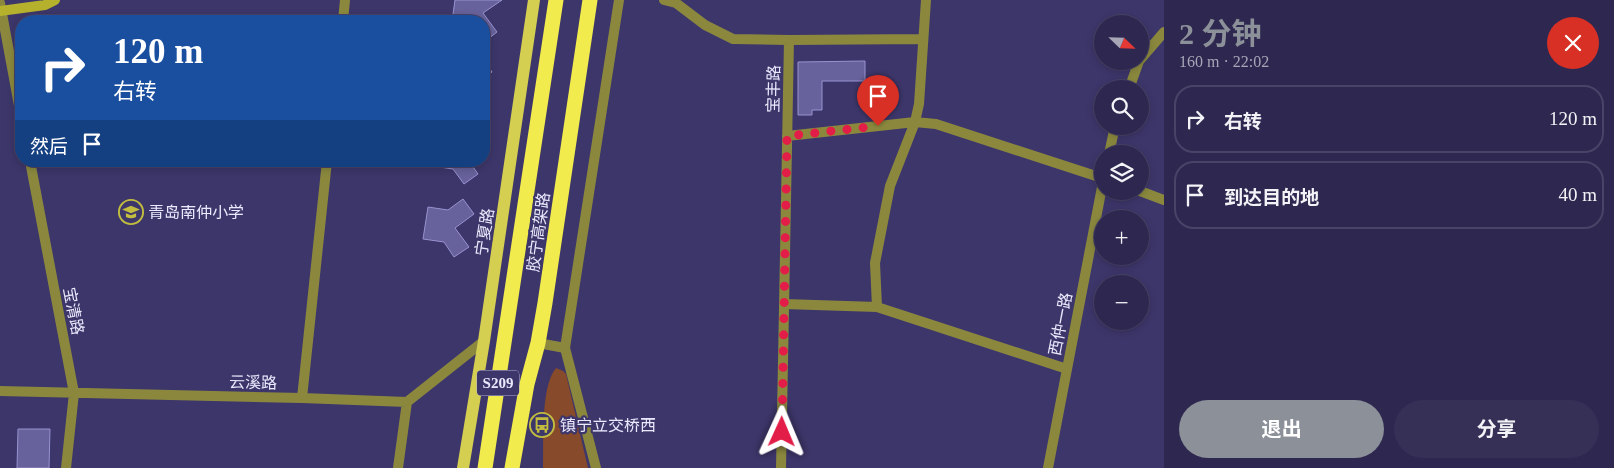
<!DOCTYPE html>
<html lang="zh">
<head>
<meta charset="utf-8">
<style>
  body { margin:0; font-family:"Times New Roman","Noto Sans SC",serif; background:#363057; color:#f1f3f6; height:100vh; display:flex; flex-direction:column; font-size:19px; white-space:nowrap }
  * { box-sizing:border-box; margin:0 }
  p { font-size:16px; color:#a7a6b7 }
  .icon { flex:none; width:28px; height:28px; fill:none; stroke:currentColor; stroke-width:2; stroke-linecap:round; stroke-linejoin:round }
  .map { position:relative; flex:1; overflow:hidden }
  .panel { display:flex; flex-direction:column; background:#2e2850; width:450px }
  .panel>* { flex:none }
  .hud { position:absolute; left:15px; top:15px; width:475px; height:152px; border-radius:20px; box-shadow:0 2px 8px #0003,0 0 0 1px #494467; background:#1a4fa0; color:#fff; overflow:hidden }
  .needle { width:32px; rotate:113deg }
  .controls { position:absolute; left:1094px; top:15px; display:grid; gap:10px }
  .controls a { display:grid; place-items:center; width:55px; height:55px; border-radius:50%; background:#2e2850; box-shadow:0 2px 8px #0003,0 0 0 1px #494467; font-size:25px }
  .pin { position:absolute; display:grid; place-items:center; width:42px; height:42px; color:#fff; margin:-51px -21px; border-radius:50% 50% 50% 0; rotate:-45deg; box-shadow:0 0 5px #0007 }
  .pin .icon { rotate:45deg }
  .me { position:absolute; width:55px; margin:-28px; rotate:1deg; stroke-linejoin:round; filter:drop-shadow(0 0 4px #0008) }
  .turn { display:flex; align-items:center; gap:18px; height:105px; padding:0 15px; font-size:22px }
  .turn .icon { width:65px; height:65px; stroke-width:2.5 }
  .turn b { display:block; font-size:35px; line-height:42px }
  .then { display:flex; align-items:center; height:48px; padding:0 15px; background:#0003; gap:10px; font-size:19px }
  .round { display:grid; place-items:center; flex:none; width:52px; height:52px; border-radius:26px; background:#363057 }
  .summary { display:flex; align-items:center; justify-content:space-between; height:85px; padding:0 15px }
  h1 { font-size:30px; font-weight:700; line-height:38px; color:#8c9099 }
  .cta { display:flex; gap:10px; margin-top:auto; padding:10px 15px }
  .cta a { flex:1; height:58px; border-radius:30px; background:#8c9099; color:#fff; font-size:20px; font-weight:700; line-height:58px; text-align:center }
  .cta a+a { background:#363057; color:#f1f3f6 }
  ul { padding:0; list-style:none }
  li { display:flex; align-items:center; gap:15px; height:68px; margin:0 10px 8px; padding:0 5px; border:2px solid #494467; border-radius:20px }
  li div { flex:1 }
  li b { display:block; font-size:19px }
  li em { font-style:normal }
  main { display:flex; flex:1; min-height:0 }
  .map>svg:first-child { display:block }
</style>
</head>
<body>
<main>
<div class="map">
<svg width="1164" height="468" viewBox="0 0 1164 468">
  <rect width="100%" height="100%" fill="#3d366a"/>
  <!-- green -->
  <path fill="#874a2b" d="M556,368L563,371L566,374L588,468H543C544,443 540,387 556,368Z"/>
  <!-- building -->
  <path fill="#67629b" stroke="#9893d0" d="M455,0H502L483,13L497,32L484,42V21H452Z
    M484,60L492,72L484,78Z
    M865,61V81H822V110H812V115H798V62Z
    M434,161H469L478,174L464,184L453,169L433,166Z
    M463,199L474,214L455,228L469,247L454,257L444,242L423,239L428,207L448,210Z
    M18,429H50L49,468H17Z"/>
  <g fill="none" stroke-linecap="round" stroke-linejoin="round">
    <!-- street -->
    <path stroke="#8b883e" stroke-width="10" d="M664,0L676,3L705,25L733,39L789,40L923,39
      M0,3L21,116
      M343,21L345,0
      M1140,60L1164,32
      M1129,89L1139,61
      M787,136L915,122L936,124L1102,178
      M1109,154L1115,126
      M30,161L74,393L66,468
      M1140,191L1164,200
      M784,304L877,307L1067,369
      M877,307L875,263L890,186L915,122L919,104L926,0
      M538,343L565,348
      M0,391L302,398L407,402L484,341
      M302,398L327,161
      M398,468L407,402
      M596,468L565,348L619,0
      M781,468L789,40
      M1048,468L1102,187"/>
    <!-- secondary -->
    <path stroke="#b6b12c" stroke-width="10" d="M0,11L45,5L55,0"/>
    <!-- primary -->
    <path stroke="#d4cf51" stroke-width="12" d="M463,468L484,341L534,0"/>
    <!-- highway -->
    <path stroke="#f1eb4d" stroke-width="15" d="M485,468L556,0
      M512,468L527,384L538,343L545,303L590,0"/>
  </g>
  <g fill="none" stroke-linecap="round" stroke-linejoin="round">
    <!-- route -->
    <path stroke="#e11d48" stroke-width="9" stroke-dasharray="0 16.2" d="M782,432L787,136L878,126"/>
  </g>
  <!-- icons -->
  <defs>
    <symbol id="school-ring" viewBox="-11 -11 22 22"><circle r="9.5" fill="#3d366a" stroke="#c2bd3f" stroke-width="1.5"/><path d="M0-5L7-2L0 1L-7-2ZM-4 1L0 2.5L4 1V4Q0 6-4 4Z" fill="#c2bd3f"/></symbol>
    <symbol id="bus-ring" viewBox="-11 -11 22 22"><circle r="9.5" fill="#3d366a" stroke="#c2bd3f" stroke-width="1.5"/><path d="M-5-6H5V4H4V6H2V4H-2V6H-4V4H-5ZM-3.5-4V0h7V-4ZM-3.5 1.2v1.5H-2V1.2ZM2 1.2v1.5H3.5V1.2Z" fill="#c2bd3f"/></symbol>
  </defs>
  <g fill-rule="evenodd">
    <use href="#school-ring" x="117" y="198" width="28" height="28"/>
    <use href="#bus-ring" x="528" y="411" width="28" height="28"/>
  </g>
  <g text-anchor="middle" stroke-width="4.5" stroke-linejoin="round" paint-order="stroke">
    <!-- shield labels -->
    <rect fill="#3d366a" stroke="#b6b3d1" stroke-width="1" x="477" y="370.5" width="42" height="25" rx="4"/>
    <g font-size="15" font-weight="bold" fill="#eae9fd">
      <text x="498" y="388">S209</text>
    </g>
    <!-- street labels -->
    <g font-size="16" fill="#eae9fd" stroke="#3d366a">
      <text transform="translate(773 89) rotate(-89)" y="6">宝丰路</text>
      <text transform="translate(484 232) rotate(-81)" y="6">宁夏路</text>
      <text transform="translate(538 232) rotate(-82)" y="6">胶宁高架路</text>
      <text transform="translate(74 311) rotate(79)" y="6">宝清路</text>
      <text transform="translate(1060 324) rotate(-79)" y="6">西仲一路</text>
      <text transform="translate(253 382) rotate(1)" y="6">云溪路</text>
    </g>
    <!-- poi labels -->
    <g font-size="16" fill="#eae9fd" stroke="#3d366a" text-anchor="start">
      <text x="148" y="218">青岛南仲小学</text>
      <text x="560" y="431">镇宁立交桥西</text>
    </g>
  </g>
</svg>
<div class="controls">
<a><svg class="needle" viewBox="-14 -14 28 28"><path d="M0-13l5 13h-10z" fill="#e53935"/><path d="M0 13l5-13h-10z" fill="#a7a6b7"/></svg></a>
<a><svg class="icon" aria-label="search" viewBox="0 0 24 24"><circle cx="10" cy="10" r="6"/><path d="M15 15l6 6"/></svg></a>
<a><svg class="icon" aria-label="layers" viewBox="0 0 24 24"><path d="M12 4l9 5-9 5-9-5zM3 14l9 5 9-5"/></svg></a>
<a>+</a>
<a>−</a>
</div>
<div class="pin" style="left:878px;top:126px;background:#d93025"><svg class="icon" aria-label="arrive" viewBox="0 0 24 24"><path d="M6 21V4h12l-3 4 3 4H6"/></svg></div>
<svg class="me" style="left:782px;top:432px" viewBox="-20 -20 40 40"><path d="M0-17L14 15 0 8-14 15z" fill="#e11d48" stroke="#fff" stroke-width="4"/></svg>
<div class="hud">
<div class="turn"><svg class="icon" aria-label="right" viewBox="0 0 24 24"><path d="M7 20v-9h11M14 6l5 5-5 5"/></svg><div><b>120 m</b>右转</div></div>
<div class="then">然后<svg class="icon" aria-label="arrive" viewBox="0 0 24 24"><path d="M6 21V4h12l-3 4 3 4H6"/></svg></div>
</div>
</div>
<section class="panel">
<div class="summary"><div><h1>2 分钟</h1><p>160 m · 22:02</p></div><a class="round" style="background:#d93025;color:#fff"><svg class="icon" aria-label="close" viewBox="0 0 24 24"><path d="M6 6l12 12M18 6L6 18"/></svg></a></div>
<ul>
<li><svg class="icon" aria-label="right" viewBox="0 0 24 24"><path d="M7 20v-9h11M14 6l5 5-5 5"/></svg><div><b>右转</b></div><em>120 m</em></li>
<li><svg class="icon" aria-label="arrive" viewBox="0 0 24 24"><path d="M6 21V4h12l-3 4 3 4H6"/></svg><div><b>到达目的地</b></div><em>40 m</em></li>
</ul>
<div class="cta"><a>退出</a><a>分享</a></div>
</section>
</main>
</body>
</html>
